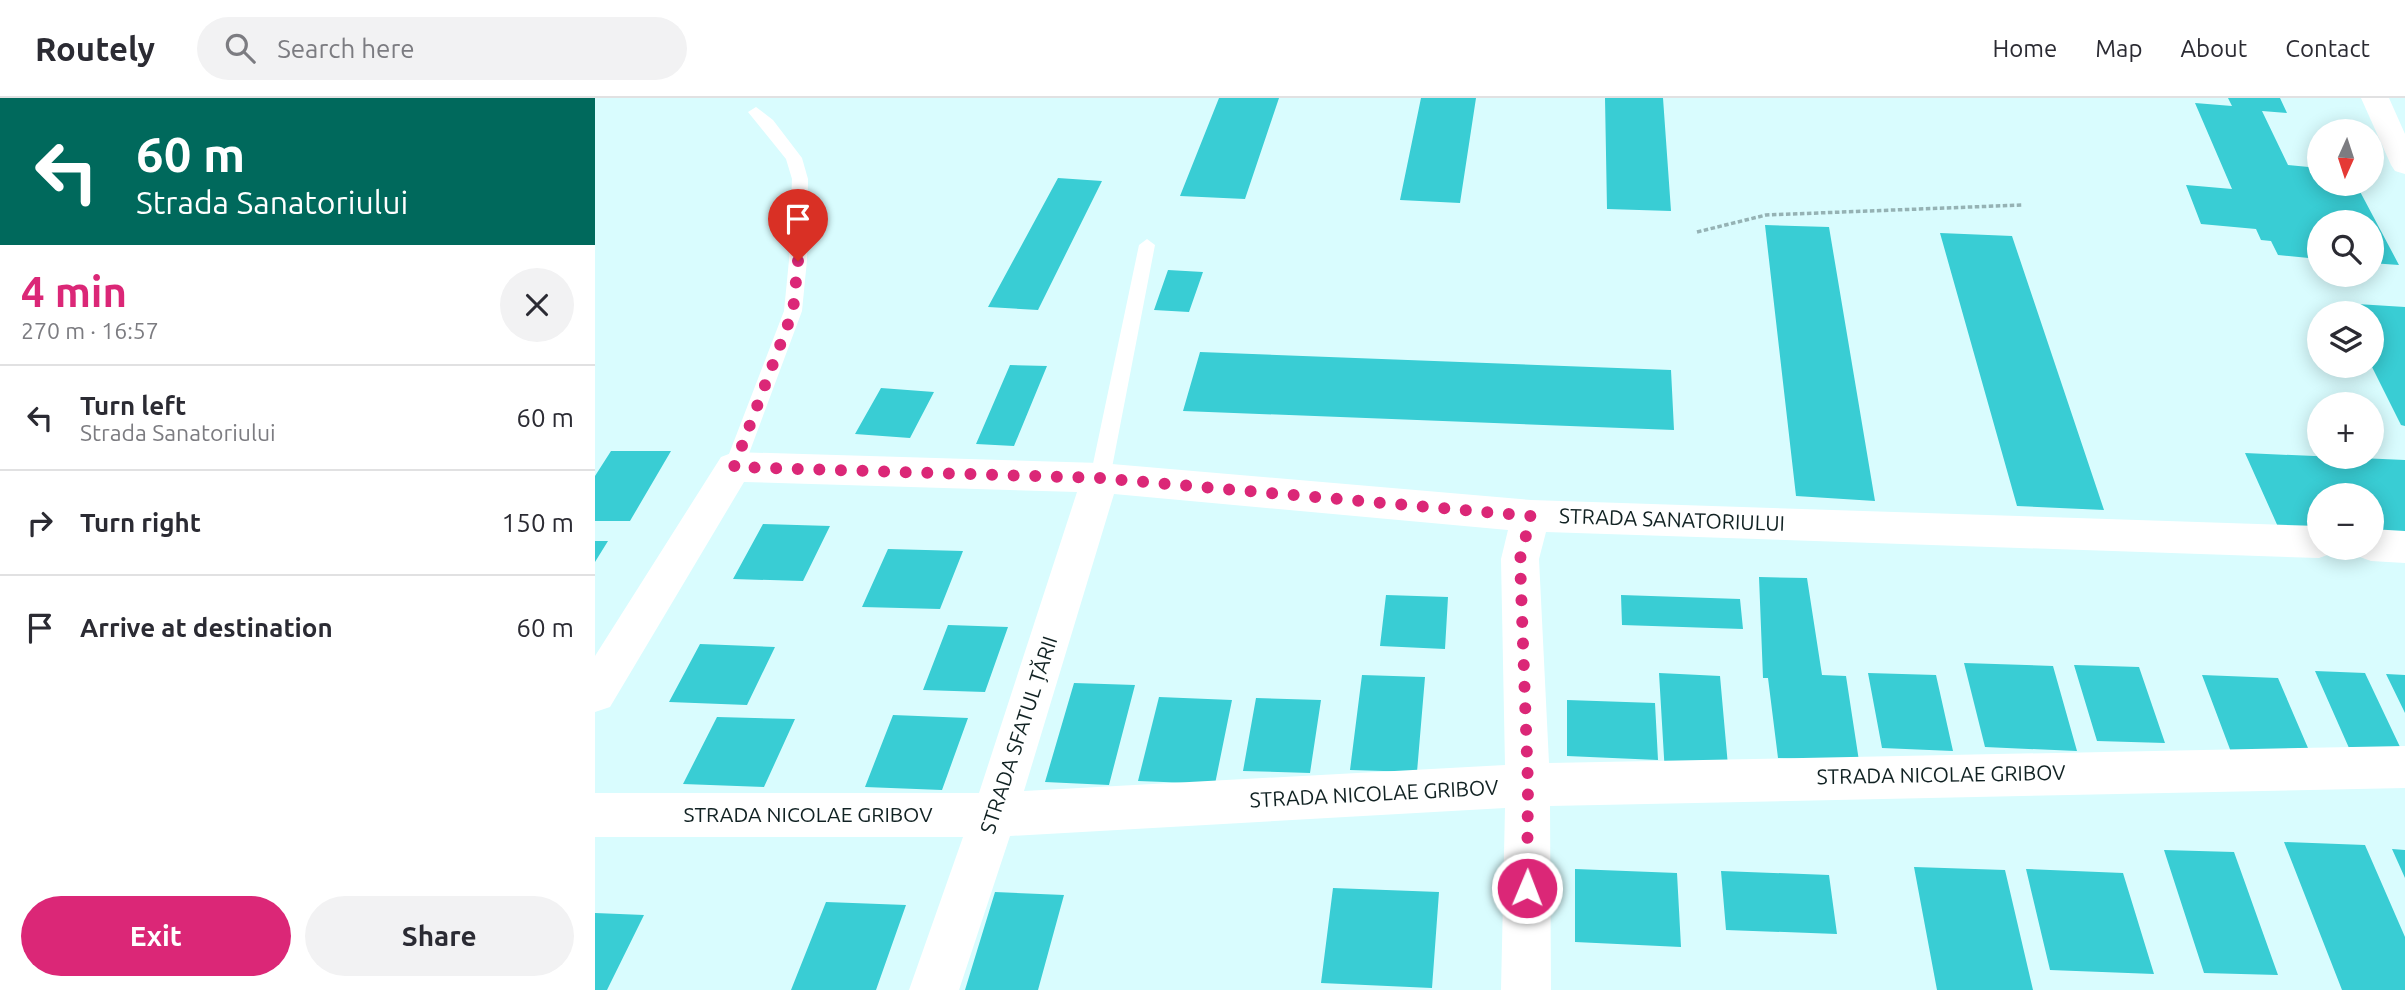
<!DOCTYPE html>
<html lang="en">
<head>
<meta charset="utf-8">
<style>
  body { margin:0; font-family:Ubuntu,sans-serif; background:#f2f2f3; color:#2b2b33; height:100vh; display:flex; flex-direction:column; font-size:26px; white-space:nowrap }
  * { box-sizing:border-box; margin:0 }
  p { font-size:23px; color:#7c7c81 }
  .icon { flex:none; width:38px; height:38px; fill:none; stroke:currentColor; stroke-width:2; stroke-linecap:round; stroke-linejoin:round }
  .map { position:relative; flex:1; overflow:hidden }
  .details { display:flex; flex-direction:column; background:#fff; width:595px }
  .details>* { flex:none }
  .guide { background:#00695c; color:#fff; overflow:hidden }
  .needle { width:46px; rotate:183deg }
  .controls { position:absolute; left:1712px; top:21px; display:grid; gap:14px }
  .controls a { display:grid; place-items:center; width:77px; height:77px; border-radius:50%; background:#fff; box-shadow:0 4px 18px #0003; font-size:35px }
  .pin { position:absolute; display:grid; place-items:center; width:60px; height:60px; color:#fff; margin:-72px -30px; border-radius:50% 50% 50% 0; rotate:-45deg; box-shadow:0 0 7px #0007 }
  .pin .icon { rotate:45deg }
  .me { position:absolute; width:77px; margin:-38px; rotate:1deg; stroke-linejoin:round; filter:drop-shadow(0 0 5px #0008) }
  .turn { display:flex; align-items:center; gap:24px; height:147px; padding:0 21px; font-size:32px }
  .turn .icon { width:91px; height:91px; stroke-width:2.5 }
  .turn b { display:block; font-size:49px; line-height:60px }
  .round { display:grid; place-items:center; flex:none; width:74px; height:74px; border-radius:37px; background:#f2f2f3 }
  .overview { display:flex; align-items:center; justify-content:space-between; height:119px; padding:0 21px }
  h1 { font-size:42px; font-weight:600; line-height:52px; color:#db2777 }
  .button { display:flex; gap:14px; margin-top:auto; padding:14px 21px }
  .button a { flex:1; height:80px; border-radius:42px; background:#db2777; color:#fff; font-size:28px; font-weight:600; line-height:80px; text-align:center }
  .button a+a { background:#f2f2f3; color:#2b2b33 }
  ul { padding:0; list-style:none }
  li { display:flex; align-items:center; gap:21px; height:105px; padding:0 21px; border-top:2px solid #e1e1e2 }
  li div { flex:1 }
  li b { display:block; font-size:26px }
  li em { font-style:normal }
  header { display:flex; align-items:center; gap:42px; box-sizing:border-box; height:98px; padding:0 35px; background:#fff; border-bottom:2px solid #e1e1e2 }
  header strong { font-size:33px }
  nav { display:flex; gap:38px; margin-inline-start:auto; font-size:24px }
  .search { width:490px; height:63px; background:#f2f2f3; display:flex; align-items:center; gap:18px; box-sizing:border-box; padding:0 24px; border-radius:38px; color:#7c7c81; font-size:26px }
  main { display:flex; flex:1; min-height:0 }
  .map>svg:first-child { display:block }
</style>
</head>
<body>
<header>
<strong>Routely</strong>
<div class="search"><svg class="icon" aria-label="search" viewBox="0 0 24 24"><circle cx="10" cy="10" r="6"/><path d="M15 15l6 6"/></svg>Search here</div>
<nav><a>Home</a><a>Map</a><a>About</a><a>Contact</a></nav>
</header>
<main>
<section class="details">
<div class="guide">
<div class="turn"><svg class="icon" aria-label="left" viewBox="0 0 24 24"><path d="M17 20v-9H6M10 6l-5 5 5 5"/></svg><div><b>60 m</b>Strada Sanatoriului</div></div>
</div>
<div class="overview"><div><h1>4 min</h1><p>270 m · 16:57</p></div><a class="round"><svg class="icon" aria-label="close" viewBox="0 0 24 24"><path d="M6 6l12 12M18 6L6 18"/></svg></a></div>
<ul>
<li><svg class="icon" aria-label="left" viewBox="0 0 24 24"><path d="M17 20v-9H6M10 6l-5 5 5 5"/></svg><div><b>Turn left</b><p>Strada Sanatoriului</p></div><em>60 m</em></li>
<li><svg class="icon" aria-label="right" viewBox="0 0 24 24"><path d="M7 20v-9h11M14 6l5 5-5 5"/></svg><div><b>Turn right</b></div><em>150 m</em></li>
<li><svg class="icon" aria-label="arrive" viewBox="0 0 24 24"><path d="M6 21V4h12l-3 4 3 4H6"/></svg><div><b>Arrive at destination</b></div><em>60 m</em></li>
</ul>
<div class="button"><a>Exit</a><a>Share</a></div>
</section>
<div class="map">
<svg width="1810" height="892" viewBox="0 0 1810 892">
  <rect width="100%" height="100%" fill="#d9fcfe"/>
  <!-- building -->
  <path fill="#39cdd4" d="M624,0H684L650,101L585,98Z
    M826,0H881L865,105L805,102Z
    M1010,0H1068L1076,113L1012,111Z
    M1633,0H1685L1692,15L1667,13L1693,67L1724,70V86H1761L1804,167L1776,165V124H1724V161L1683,157L1676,143L1666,142L1661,131L1606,126L1591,87L1637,91L1600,5L1637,8Z
    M463,80L507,83L443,212L393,209Z
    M1170,127L1234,129L1280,403L1201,398Z
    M1345,135L1417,138L1509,412L1422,408Z
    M573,172L608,174L594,214L559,212Z
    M1746,205L1810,209V328L1806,327L1776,267V215H1751Z
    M605,254L1076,272L1079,332L588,313Z
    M415,267L452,268L419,348L381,346Z
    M286,290L339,294L315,340L260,336Z
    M16,353H76L35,423H0V378Z
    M1650,355L1810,362V437L1776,435V397H1724V433L1684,431Z
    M168,426L235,428L208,483L138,481Z
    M0,443H13L0,464Z
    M293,451L368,453L345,511L267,509Z
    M1164,479L1212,480L1227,577L1251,578L1264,663L1183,660L1173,580H1168Z
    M791,497L853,499L850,551L785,548Z
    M1026,497L1145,501L1148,531L1027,527Z
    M353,527L413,529L390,594L328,592Z
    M105,546L180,549L152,607L74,604Z
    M1369,565L1458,568L1482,653L1390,649Z
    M1479,567L1544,569L1570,645L1502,643Z
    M1720,573L1770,575L1806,651L1754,650Z
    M1064,575L1125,578L1134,679L1070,676Z
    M1273,575L1341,577L1358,653L1287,650Z
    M1791,576L1810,577V615Z
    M767,577L830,579L822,674L755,672Z
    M1607,577L1683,580L1716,657L1636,654Z
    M479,585L540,587L514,687L450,684Z
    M564,599L637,602L620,686L543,683Z
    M661,600L726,602L715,675L648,673Z
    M972,602L1060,605L1063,662L972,658Z
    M298,617L373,620L347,692L270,689Z
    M122,619L200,621L169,689L88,686Z
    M1689,744L1770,747L1810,839V892H1747Z
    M1797,751L1810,752V780Z
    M1569,752L1639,754L1683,877L1609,875Z
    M1319,769L1410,772L1438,892H1342Z
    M980,771L1082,775L1086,849L980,844Z
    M1431,771L1528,775L1559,876L1455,872Z
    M1126,773L1234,777L1242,836L1131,832Z
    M738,790L844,794L837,890L726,885Z
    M400,794L469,797L443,892H370Z
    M231,804L311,807L281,892H196Z
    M0,815L49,817L12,892H0Z"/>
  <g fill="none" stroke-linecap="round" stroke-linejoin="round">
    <!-- path -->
    <path stroke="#95b2b4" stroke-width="3.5" stroke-dasharray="4.5 2.5" stroke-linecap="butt" d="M1102,134L1171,117L1427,107"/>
    <!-- service -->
    <path fill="#fff" fill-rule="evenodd" d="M161,9L178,22L207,60L213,81L212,162L207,213L149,369L146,375L139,377L132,375L129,369L189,213L194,162L197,81L191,61L153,14Z
      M552,141L560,147L515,380L512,386L505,388L498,386L495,380L544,147Z"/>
    <!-- minor -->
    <path fill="#fff" fill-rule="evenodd" d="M1766,0H1794L1810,36V76L1800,73L1796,67Z
      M139,354L505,365L936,402L1724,428V450H1740L1738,455L1724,460L951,434L944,461L954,665L1810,648V690L955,708L956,892H906L910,710L415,738L364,892H314L368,739H0V695H384L482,394L149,384L15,609L0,614V558L126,359ZM519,396L913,432L906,461L910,667L429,693Z
      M1776,431L1810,433V465L1776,463L1762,458L1758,450H1776Z"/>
  </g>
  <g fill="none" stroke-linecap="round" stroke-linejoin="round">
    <!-- route -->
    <path stroke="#db2777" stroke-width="12" stroke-dasharray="0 21.6" d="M203,163L198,213L139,369L505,380L936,418L925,461L933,687L932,790"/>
  </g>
  <g text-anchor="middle" stroke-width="5" stroke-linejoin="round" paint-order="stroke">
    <!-- street labels -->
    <g font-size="21" fill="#112223" stroke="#fff">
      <text transform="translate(1077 422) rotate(2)" y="7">STRADA SANATORIULUI</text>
      <text transform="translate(424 637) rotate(-72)" y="7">STRADA SFATUL ȚĂRII</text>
      <text transform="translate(1346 677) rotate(-1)" y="7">STRADA NICOLAE GRIBOV</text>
      <text transform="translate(779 696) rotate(-3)" y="7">STRADA NICOLAE GRIBOV</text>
      <text x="213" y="724">STRADA NICOLAE GRIBOV</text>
    </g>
  </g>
</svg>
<div class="controls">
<a><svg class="needle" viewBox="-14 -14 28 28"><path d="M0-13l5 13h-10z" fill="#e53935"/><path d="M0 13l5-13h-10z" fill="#7c7c81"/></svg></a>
<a><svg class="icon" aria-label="search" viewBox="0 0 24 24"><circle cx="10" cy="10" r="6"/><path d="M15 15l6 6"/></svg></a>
<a><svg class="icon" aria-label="layers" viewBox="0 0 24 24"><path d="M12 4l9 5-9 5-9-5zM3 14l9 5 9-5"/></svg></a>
<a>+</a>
<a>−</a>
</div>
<div class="pin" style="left:203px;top:163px;background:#d93025"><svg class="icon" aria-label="arrive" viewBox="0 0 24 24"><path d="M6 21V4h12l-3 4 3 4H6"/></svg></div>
<svg class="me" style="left:932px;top:790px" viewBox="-20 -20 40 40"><circle r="17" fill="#db2777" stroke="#fff" stroke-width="3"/><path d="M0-11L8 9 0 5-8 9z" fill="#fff"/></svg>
</div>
</main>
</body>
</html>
